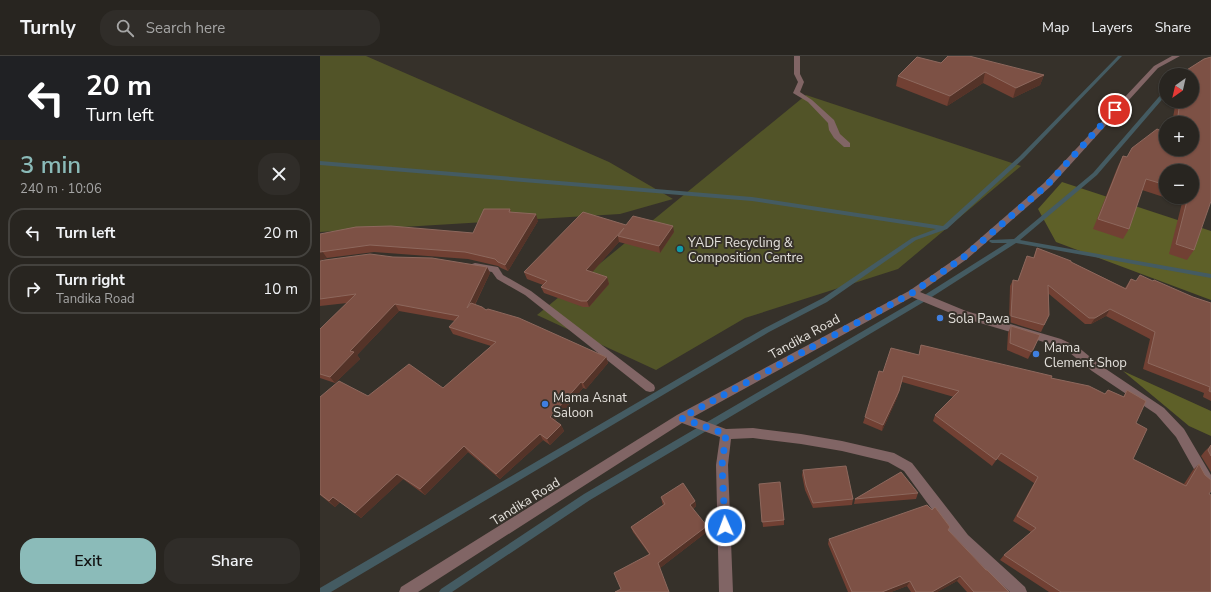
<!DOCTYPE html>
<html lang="en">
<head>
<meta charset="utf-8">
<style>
  body { margin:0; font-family:"Nunito Sans",sans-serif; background:#302d29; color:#f1f3f6; height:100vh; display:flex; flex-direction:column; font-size:15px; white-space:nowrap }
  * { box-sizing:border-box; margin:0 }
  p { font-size:13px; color:#a5a5a5 }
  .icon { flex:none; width:22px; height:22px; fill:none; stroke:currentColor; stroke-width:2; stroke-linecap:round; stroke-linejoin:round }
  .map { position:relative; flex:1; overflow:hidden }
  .side { display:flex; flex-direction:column; background:#282520; width:320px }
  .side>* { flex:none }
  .hud { background:#202124; color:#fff; overflow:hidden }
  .needle { width:26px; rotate:214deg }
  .buttons { position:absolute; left:839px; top:12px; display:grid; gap:8px }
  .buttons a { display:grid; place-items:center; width:40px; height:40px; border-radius:50%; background:#282520; box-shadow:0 1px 3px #0004,0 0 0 1px #44423e; font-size:20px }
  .pin { position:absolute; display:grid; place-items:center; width:34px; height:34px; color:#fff; margin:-17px; border:2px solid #fff; border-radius:50%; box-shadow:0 1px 4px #0007 }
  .me { position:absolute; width:44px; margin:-22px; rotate:358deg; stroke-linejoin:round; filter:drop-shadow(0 0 3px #0008) }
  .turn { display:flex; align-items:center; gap:14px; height:84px; padding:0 20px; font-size:18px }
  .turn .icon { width:52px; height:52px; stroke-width:2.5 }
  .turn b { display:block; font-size:28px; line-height:34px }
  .round { display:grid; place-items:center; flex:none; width:42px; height:42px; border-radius:16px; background:#302d29 }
  .head { display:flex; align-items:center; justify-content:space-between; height:68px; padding:0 20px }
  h1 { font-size:24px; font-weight:600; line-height:30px; color:#8bbbb9 }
  .button { display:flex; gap:8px; margin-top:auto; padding:8px 20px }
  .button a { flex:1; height:46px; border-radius:16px; background:#8bbbb9; color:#111; font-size:16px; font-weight:600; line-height:46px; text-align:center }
  .button a+a { background:#302d29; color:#f1f3f6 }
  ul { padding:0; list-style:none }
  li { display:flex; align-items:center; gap:12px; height:50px; margin:0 8px 6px; padding:0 12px; border:2px solid #44423e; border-radius:16px }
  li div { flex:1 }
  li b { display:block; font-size:15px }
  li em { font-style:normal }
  header { display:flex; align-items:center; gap:24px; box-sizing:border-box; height:56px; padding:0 20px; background:#282520; border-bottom:1px solid #44423e }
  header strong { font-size:19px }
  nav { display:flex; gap:22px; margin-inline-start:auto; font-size:14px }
  .search { width:280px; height:36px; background:#302d29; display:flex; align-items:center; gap:10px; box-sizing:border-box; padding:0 14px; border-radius:16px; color:#a5a5a5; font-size:15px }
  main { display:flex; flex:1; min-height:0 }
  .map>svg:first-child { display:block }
</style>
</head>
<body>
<header>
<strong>Turnly</strong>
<div class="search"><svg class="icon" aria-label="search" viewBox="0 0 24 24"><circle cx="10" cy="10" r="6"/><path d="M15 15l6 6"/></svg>Search here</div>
<nav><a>Map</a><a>Layers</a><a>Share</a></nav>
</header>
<main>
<section class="side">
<div class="hud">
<div class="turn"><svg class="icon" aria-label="left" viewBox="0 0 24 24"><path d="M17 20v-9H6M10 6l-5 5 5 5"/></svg><div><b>20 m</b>Turn left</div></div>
</div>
<div class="head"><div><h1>3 min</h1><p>240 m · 10:06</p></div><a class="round"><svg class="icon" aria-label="close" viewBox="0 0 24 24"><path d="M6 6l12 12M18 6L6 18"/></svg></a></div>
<ul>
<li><svg class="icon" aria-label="left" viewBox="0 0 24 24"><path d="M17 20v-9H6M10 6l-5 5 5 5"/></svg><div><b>Turn left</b></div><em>20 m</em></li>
<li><svg class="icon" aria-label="right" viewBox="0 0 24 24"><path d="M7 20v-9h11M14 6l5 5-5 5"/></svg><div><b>Turn right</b><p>Tandika Road</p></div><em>10 m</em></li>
</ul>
<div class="button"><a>Exit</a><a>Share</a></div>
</section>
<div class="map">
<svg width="891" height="536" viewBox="0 0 891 536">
  <rect width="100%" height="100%" fill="#36312a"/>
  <!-- green -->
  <path fill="#525428" d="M0,0H46L289,106L353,143L300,158L0,176Z
    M486,39L701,110L578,213L425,262L336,314L217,259Z"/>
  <!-- forest -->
  <path fill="#5e6028" d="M742,126L891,175V244L736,186L718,153Z
    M803,315L891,355V380L869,370Z"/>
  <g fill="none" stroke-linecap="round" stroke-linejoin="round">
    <!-- stream -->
    <path fill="#445b62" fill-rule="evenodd" d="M798,0H802L704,102L627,173L596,184L507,246L449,276L11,536H0V532L445,272L503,242L592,182L616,173L432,145L0,109V105L432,141L623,170L700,100Z
      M844,35H846V39L777,119L700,184L891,218V222L696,187L607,244L270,444L132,536H119L121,533L264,438L603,240L687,187H672L670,186L669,185L670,184L694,183L773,117Z"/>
    <!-- minor -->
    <path fill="#816565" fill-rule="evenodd" d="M474,0H480V18L484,26L480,36L492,44L514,64L520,78L530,87V91H524L514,82L509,74L508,67L488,46L473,37L478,26L474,18Z
      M852,0H860L838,12L730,131L647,203L600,236L646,255L741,283L758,291L780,309L844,352L864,373L891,419V433L887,431L880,424L856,381L836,358L772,315L750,297L734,289L640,261L592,241L373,361L406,373L433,372L481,378L522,385L574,397L592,407L648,479L705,531L707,536H690L638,489L584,415L568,406L522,395L481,388L433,382L411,383L408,409L413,536H399L396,409L400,381L362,367L98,536H79L81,531L357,359L589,235L641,199L724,127L834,10Z
      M155,207L178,211L183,219L211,235L334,329L335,332L334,335L330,336L326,335L205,239L177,223L172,216L152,212L150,210L152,208Z"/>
  </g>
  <!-- wall -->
  <path fill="#714033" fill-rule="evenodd" d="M884,3L874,194L867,204L849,198L862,147L822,134L809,173L803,183L773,173L798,110L803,100L807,101L846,93L872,67H852L856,45H872V19H861L862,17ZM846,115H872V141H846Z
    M621,7L724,19L720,29L693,42L663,27L627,50L576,30L578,20Z
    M190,153L191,156L218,165L188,215L181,212L178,210L148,203L54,196L7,202L0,204V178L153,177Z
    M306,169L354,176L340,197L299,186L272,216L287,221L289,228L269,251H263L224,237L221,231L223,229L207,223L204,216Z
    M717,192L751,206L805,232L811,223L816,225H833L873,241L891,247V345L883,341L884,337L823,313L830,283L786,260L771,268H765L729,238V259L721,276L689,266L690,230L693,224L698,225L707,200L713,202Z
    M73,201L167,211L170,217L155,249L166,254L286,301L288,307L266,333L263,332L235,365L241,369L244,375L230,389L223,384L180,423L148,396L105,439L83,423L41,462L20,446L15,451L0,439V341L48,340L123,332L171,290L133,278L129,271L135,265L79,255L37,299L40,303L15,327L0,322V273L27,247L0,250V205Z
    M691,270L720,279L708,303L687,294L688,277Z
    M601,289L731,322L785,338L788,334L803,341L807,334L816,367L813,403L864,428L873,414L879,408L889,438L891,536H729L680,504L684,499L711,476L693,465L714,427L677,403L672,410L613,365L615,359L634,341L582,326L577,342L562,375L543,367L545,361L563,316L599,299Z
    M891,389V416L881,400L885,395Z
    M483,414L533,443L532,449L493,452L485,434L482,419Z
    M439,428L464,464V469L443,471Z
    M598,437L596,443L534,448L535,443Z
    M341,441L375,445L376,450L373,453L388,475L340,512L301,533L329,498L313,476L311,471L343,449L342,446Z
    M628,474L666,514L689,536H647L637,525L617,536H591L587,530L571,536H528L508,488L509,483Z"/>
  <!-- shaded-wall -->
  <path fill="#543328" d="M665,16L663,27L627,50L630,40Z
    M724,19L720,29L693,42L696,32Z
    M216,158L218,165L188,215L185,209Z
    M353,170L354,176L340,197L339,190Z
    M304,172L298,180L299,186L268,221L266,214Z
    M2,195L7,202L0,204V196Z
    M167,211L170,217L150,258L147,252Z
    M287,221L289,228L269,251L267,245Z
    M75,248L79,255L37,299L40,303L15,327L10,321L30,295Z
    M790,253L786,260L771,268L775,262Z
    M286,301L288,307L266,333L263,327Z
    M261,326L263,332L233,367L230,361Z
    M579,335L577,342L562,375L563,369Z
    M241,369L244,375L230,389L227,383Z
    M220,378L223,384L180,423L176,418Z
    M144,390L148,396L105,439L100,433Z
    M77,418L83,423L41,462L35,457Z
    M13,441L20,446L15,451L9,445Z
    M375,445L376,450L371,454L370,449Z
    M387,470L388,475L340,512L338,507Z
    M640,520L637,525L617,536H612Z
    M590,525L587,530L571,536H562Z"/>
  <!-- building -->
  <path fill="#7d5145" stroke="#8d685d" d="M628,0H649L724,19L696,32L665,16L630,40L578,20L597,1L621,7Z
    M891,1V145L874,194L856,188L868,141H872V115H846V129L826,123L809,173L778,163L803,100L807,101L812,92L837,73L846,77V93H872V67H857L860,45H872V19H867L862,17L884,3Z
    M164,153H190L189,156L216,158L185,209L178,206L175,203L145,196L50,189L0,196V178L36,171L71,170L153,177Z
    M263,156L306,169L313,160L353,170L339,190L298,180L304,172L266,214L287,221L267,245H261L221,231L227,225L204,216Z
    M717,192L751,205V206L806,233L811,223L816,225L820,219L833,225L834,224L873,241L891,247V336L889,335L890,331L828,307L835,276L790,253L775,262H769L728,229L729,259L724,269L691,260L693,224L698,225L707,200L714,202Z
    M50,198L73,201L112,202L167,211L147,252L151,247L162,251L166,254L168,253L199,262L286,301L263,327L261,326L230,361L241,369L227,383L220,378L176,418L144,390L100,433L77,418L35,457L13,441L9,445L0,438V341L19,325L48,340L89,308L123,332L176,286L129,271L139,260L75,248L30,295L34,296L10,321L0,318V273L36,238L0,243V205L5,204Z
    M691,270L720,279L712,296L690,287Z
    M601,289L732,320L731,322L769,330L785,338L788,334L804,341L807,334L826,345L816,367L827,373L813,403L866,430L879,408L885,419L891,424V435L889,438L891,439V536H741L684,499L716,472L697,460L718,421L681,397L676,404L615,359L639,335L583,320L579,335L563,369L545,361L559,315L563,316L571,292L599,299Z
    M891,389V400L888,394Z
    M526,410L533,443L493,447L486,429L483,414Z
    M581,416L598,437L535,443Z
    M460,426L464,464L442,466L439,428Z
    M363,427L375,445L370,449L387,470L338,507L349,536H295L301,533L294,517L330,498L311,471L345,448L341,441Z
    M607,449L612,454L615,451L630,471L628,474L666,514H667L689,536H654L640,520L612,536H596L590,525L562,536H532L509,483Z"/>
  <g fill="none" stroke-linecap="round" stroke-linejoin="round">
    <!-- route -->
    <path stroke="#1a73e8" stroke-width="7" stroke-dasharray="0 12.6" d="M405,470L402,409L406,378L361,362L592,237L644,201L727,129L795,54"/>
  </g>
  <!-- markers -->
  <circle fill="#0f9aa8" stroke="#36312a" stroke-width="1.5" cx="360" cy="193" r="4"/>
  <g fill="#3f7fe0" stroke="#36312a" stroke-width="1.5">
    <circle cx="620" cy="262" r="4"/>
    <circle cx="716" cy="298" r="4"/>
    <circle cx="225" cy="348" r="4"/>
  </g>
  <g text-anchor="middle" stroke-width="4" stroke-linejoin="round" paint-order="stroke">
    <!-- poi labels -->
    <g font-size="13" fill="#e4e1dc" stroke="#36312a" text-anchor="start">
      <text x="368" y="191">YADF Recycling &amp;<tspan x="368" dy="15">Composition Centre</tspan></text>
      <text x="628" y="267">Sola Pawa</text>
      <text x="724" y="296">Mama<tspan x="724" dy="15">Clement Shop</tspan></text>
      <text x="233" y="346">Mama Asnat<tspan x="233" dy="15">Saloon</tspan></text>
    </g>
    <!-- street labels -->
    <g font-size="13" fill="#e4e1dc" stroke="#36312a">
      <text transform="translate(484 280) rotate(-29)" y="5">Tandika Road</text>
      <text transform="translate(205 445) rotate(-32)" y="5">Tandika Road</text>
    </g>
  </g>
</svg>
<div class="buttons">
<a><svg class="needle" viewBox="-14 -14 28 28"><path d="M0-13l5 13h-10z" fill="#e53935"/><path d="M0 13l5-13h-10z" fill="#a5a5a5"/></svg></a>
<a>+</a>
<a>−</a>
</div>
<div class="pin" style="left:795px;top:54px;background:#d93025"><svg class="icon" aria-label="arrive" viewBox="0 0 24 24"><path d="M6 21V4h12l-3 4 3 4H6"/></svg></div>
<svg class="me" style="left:405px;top:470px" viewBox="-20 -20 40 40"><circle r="17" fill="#1a73e8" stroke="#fff" stroke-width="3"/><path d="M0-11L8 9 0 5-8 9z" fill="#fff"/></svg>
</div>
</main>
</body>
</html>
